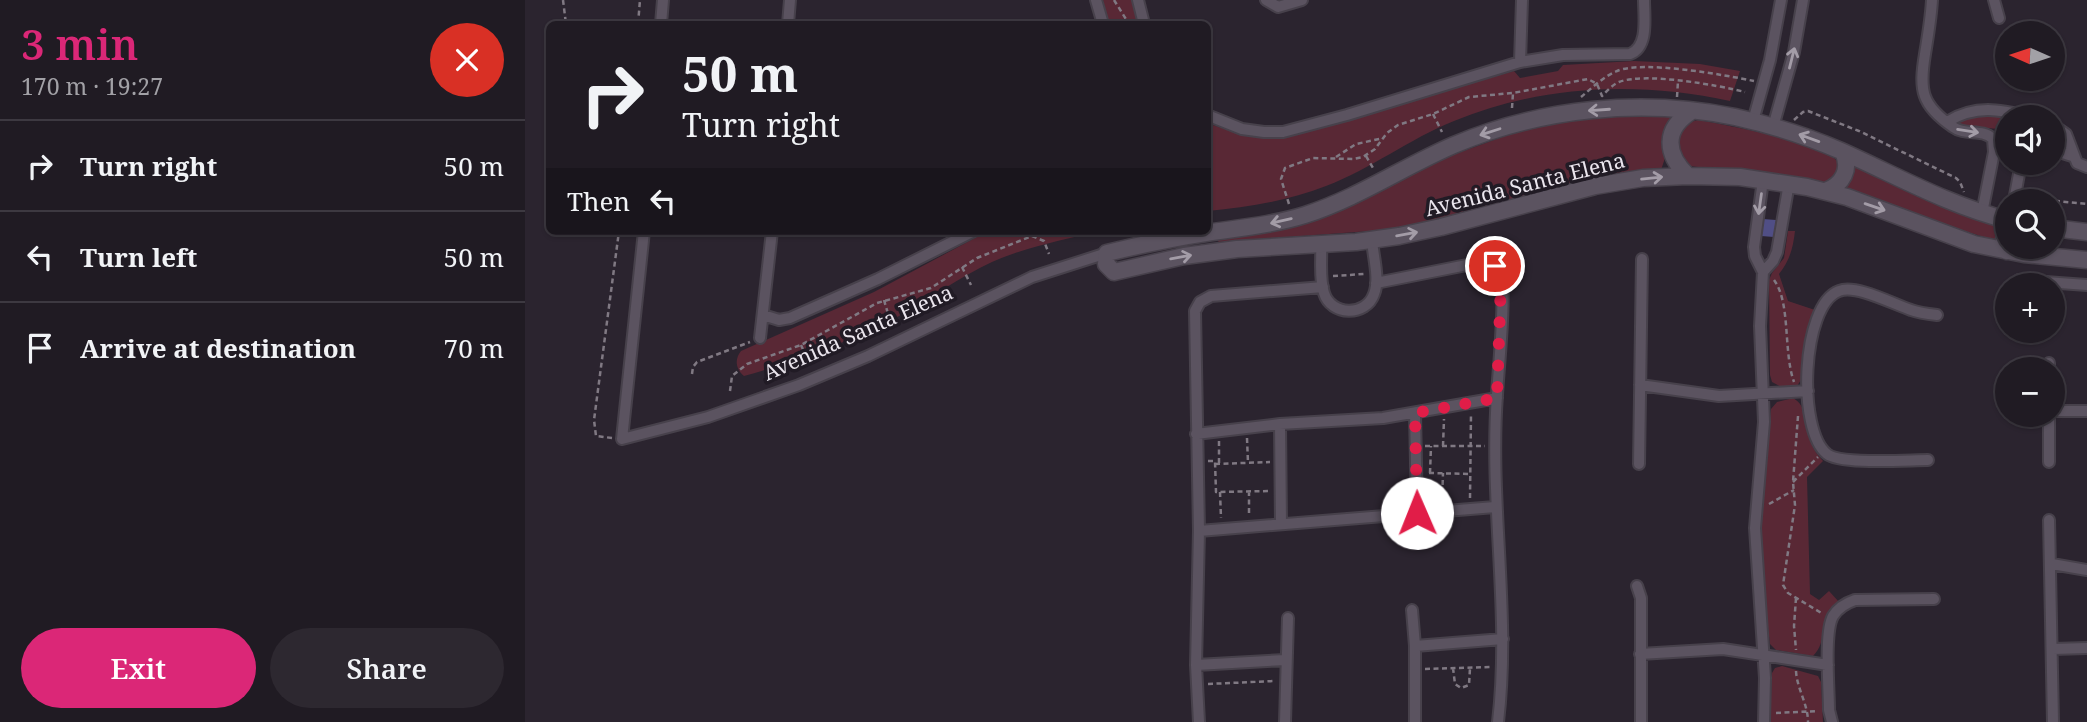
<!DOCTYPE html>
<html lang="en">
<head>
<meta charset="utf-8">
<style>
  body { margin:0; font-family:"Noto Serif",serif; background:#2d2830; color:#f1f3f6; height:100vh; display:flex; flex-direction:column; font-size:26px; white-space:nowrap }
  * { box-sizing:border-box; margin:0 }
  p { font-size:23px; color:#a2a1a6 }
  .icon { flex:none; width:38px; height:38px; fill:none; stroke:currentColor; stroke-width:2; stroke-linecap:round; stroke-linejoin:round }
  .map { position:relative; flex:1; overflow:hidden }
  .sheet { display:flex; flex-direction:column; background:#201b23; width:525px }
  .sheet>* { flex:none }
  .top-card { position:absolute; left:21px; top:21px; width:665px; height:214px; border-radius:10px; box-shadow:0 2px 5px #0004,0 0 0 2px #3d3941; background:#201b23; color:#f1f3f6; overflow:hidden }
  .needle { width:46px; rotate:273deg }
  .controls { position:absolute; left:1470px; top:21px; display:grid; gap:14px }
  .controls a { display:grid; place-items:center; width:70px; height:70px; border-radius:50%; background:#201b23; box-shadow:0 2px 5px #0004,0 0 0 2px #3d3941; font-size:35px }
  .pin { position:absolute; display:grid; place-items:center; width:60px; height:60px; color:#fff; margin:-30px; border:4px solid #fff; border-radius:50%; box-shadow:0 2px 7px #0007 }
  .me { position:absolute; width:77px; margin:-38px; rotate:359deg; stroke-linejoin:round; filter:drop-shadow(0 0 5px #0008) }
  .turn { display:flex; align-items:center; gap:24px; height:147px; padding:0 21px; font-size:32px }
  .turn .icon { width:91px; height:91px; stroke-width:2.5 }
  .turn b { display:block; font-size:49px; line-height:60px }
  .then { display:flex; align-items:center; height:66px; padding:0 21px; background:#0003; gap:14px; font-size:26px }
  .round { display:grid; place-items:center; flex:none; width:74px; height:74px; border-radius:37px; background:#2d2830 }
  .summary { display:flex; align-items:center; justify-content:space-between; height:119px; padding:0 21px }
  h1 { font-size:42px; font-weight:600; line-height:52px; color:#db2777 }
  .primary-button { display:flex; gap:14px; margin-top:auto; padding:14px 21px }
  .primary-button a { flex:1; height:80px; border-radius:42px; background:#db2777; color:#fff; font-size:28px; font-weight:600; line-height:80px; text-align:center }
  .primary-button a+a { background:#2d2830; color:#f1f3f6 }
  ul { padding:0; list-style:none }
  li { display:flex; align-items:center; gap:21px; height:91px; padding:0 21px; border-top:2px solid #3d3941 }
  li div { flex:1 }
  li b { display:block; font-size:26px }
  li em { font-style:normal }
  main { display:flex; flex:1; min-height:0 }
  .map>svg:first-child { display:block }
</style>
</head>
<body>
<main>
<section class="sheet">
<div class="summary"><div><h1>3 min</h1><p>170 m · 19:27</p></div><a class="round" style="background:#d93025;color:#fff"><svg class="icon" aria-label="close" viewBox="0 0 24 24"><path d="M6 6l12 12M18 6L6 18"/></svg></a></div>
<ul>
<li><svg class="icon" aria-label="right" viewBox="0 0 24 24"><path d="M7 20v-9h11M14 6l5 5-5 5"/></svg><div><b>Turn right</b></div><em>50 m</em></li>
<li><svg class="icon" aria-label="left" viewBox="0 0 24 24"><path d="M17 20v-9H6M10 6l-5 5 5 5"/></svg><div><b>Turn left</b></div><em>50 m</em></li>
<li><svg class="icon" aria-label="arrive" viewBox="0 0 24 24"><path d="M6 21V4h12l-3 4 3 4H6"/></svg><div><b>Arrive at destination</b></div><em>70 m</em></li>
</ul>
<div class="primary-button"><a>Exit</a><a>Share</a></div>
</section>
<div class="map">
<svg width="1562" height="722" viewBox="0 0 1562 722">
  <rect width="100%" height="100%" fill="#2b242f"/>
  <!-- green -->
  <path fill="#592835" d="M578,0H608L614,24H584Z
    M1109,61L1175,64L1215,71L1205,101C1113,81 1016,85 929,121C884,139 846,169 801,186C763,201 723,207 683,211L682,123L720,136H764L989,71L995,78L1033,71L1038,65Z
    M1454,115L1482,118V130L1434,125V121Z
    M1089,116H1146L1147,119L1137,139L1140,158L1136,170L873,229L694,242L692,240L693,238L832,202L925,156L999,129L1043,120Z
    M1173,120C1197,124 1297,143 1310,159C1315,164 1314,169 1314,175L1301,183L1165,166L1160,163L1152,146C1155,132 1157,123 1173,120Z
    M1328,163C1374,191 1424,211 1476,225L1472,241L1420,225L1319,189L1316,186Z
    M463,231H575C538,240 501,247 467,262C434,277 405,299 374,316C324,342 273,361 219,376C211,369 209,360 216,351L349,292Z
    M1263,231H1270C1268,248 1265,260 1254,274L1263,301L1290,310L1281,344L1276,380L1272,386L1258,388L1247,382L1245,375L1244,280L1247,273L1259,258Z
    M1268,398C1283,406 1279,425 1285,440C1288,449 1292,454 1298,461L1282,477L1285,594L1294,600L1304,591L1314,602C1292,619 1304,641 1288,656L1251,650L1245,644L1234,550V516L1246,409L1252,402Z
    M1257,666L1293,676L1296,682L1298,722H1245L1247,673L1250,668Z"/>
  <!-- building -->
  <path fill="#504e85" d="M1238,219L1251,220L1249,237L1236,236Z"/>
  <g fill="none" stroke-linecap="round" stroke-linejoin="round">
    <defs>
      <path id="street" d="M571,0L578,24
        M613,0L619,24
        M741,0L753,7L777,0
        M1407,0C1406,18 1403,36 1400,54C1394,90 1396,105 1428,127C1440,136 1457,128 1468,139L1469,152L1457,213
        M1469,0L1474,18
        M136,24L138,0
        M263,24L265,0
        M995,62L997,0
        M682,115L717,129L739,132H758L822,115L995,62L1038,55L1105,54C1124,47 1119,17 1119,0
        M1228,121L1245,60L1256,0
        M1422,122C1451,104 1476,110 1507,117
        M1528,125L1541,134L1552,163L1562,167
        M1248,127L1269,52L1278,0
        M1528,150L1547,156
        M1238,180L1229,247L1230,256L1238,272L1235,326L1239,422L1230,528L1240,678L1239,722
        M1489,201L1496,163
        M119,231L97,439L183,417L274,385L343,356L507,277L582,253
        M796,244C797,259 794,278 799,293C806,316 841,317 849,294C855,279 848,256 847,240
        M1238,272L1248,261L1252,252L1264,183
        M1494,280L1562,285
        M851,283L957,262C965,263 971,265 975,272C982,288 973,373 972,395C964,504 986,613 973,722
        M238,315L254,320L265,318L353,279L449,231
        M235,338L247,231
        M1524,369V363
        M1115,385L1194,396L1283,391
        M1528,411H1562
        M890,413L892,513
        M1524,415V462
        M755,424L756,524
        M671,434L755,424L858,418L972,398
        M1403,460C1383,460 1315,465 1302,454C1272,431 1276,305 1314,291C1331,284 1368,304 1386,310C1394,313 1403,314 1412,315
        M1114,464L1117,259
        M1524,520L1528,722
        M674,531L970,507
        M1527,564L1562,570
        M1112,586L1116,598V722
        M887,610L890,646V722
        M890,646L978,639
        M1528,649L1562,648
        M1115,654L1198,649L1303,665
        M671,665L760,660
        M674,722L671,665L674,531L670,311L675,302L686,296L798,287
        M760,722L763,618
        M1307,722L1304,710C1304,689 1299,632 1308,616C1313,608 1321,603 1330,600L1409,599"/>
      <path id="secondary" d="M1163,176C1140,154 1138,129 1167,111
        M1301,191C1318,184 1326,169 1318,152
        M1482,220C1423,205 1372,176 1316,151C1282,136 1246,125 1210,117C1117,98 1016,108 929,145C878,167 833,198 780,215C748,225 714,228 681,233C648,238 615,245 582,253L581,264L589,272L659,256L712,249L831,242L874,236L916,227L1070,186L1118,178L1163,176L1215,177L1282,187L1322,197L1449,244L1499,254L1562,260
        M1528,228L1562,232
        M1481,251L1479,240L1482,226"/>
    </defs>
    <!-- street casing -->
    <use href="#street" stroke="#47414b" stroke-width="14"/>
    <!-- secondary casing -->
    <use href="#secondary" stroke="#47414b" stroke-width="19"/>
    <!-- path -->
    <path stroke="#807983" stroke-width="2.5" stroke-dasharray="5 3.5" stroke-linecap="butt" d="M38,0L41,24
      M589,0L604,24
      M113,24L115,0
      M1056,97C1067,88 1079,76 1092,71C1117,60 1200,75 1229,81
      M1152,97L1153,81
      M987,108L988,93
      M908,114L917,132
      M1269,120L1278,112L1283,111L1334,131L1431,178L1435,182L1439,192
      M841,156L848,168
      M811,157L831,144L859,138
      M1513,201L1521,200L1562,204
      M764,204L756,179L760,168L788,158L828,159L838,157L850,149L862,133L873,125L908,114L944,97L988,93L1063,79L1072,84L1077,96C1082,91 1087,85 1094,82C1120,72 1192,85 1220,92
      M437,267L446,285
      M808,276L839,274
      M1249,280C1266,303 1258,351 1269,382
      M359,300L366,324
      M276,345L283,361
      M167,374L168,367L172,362L225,342
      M205,391L207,376L222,364L276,345L352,303L406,288L452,258L507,236L519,241L524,254
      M1273,416L1268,482L1270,505L1258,585L1263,593L1298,614
      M87,438L71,436L69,420L94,231
      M722,438L723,463
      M694,441V463
      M900,446H960
      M918,446L919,419
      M683,461H690L691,492L745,491
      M690,464L745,462
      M904,473L946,474
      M905,473L906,446
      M1268,482L1293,457
      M724,491V516
      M695,492L696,518
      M945,498L946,414
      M917,502L918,473
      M1244,504L1269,490
      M1271,598L1269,626L1271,650
      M928,668L930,684L936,688L944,685L945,668
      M900,669L967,667
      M1271,671C1272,689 1283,704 1283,722
      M683,684L750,681
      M1251,713L1293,711"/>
    <!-- street -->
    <use href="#street" stroke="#5b5360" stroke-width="10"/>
    <!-- secondary -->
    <use href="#secondary" stroke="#5b5360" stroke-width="16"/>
  </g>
  <!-- one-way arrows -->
  <defs><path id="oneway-shaft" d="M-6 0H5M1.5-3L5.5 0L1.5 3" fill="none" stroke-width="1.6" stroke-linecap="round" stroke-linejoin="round" transform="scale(1.75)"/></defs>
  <g stroke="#a39ca7">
    <use href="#oneway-shaft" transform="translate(1267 58) rotate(-76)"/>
    <use href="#oneway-shaft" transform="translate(1074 110) rotate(176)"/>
    <use href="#oneway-shaft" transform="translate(1443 131) rotate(9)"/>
    <use href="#oneway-shaft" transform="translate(965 132) rotate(162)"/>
    <use href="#oneway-shaft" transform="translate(1284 138) rotate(-160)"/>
    <use href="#oneway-shaft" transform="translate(1127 178) rotate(-6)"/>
    <use href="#oneway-shaft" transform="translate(1235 204) rotate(98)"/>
    <use href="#oneway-shaft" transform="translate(1350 207) rotate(19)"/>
    <use href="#oneway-shaft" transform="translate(756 221) rotate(167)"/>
    <use href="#oneway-shaft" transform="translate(882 234) rotate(-10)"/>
    <use href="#oneway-shaft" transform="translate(656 257) rotate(-10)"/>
  </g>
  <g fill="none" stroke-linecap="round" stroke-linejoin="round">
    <!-- route -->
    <path stroke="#e11d48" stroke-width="12" stroke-dasharray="0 21.6" d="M892,513L890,413L972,398L976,279L970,266"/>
  </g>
  <g text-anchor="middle" stroke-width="7" stroke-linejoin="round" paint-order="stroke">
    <!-- street labels -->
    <g font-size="21" fill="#ebe6ee" stroke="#211b25">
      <text transform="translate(1000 185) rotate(-14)" y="7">Avenida Santa Elena</text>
      <text transform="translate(333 333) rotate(-24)" y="7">Avenida Santa Elena</text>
    </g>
  </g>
</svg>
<div class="controls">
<a><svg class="needle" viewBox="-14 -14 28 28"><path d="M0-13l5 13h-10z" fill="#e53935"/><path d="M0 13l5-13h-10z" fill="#a2a1a6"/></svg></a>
<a><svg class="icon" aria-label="sound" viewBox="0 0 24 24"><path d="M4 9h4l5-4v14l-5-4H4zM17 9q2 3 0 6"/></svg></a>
<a><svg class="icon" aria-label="search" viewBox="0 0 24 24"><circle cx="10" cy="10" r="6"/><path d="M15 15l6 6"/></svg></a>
<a>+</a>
<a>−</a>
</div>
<div class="pin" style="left:970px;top:266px;background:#d93025"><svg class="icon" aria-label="arrive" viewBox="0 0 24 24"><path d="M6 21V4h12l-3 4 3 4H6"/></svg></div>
<svg class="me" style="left:892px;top:513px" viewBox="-20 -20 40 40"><circle r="19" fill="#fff"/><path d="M0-13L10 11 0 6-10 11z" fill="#e11d48"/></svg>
<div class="top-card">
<div class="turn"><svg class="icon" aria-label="right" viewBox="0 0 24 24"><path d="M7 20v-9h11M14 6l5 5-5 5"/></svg><div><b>50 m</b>Turn right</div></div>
<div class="then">Then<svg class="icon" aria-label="left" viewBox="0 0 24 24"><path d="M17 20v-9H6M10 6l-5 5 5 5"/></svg></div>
</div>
</div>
</main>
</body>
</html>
